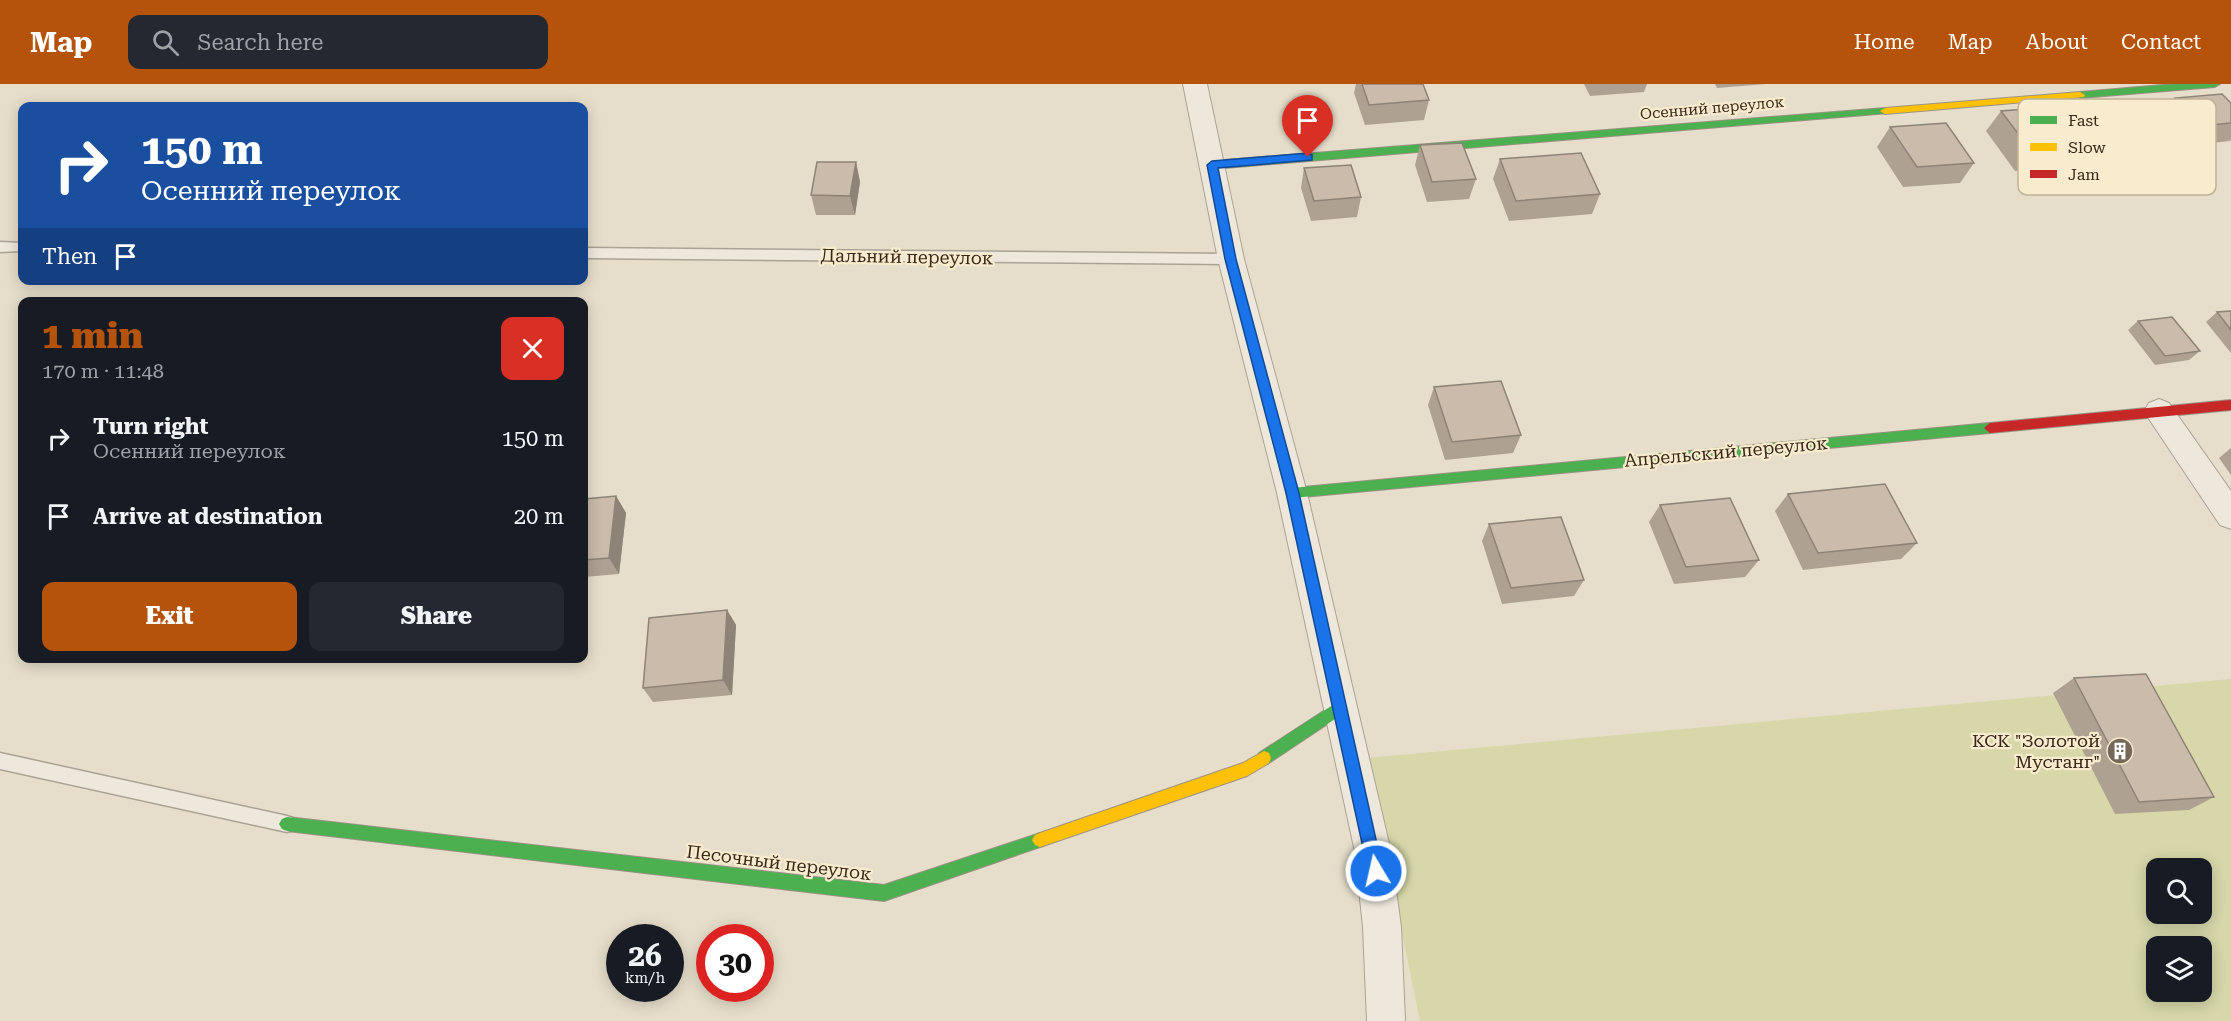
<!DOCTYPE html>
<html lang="en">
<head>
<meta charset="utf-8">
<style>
  body { margin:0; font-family:"Roboto Serif",serif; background:#242831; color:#f1f3f6; height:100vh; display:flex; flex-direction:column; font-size:22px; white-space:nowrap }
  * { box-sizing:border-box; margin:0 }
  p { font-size:20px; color:#9ea1a6 }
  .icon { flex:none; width:33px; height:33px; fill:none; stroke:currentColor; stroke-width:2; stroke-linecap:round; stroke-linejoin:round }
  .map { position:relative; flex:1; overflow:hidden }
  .details { position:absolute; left:18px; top:213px; width:570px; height:366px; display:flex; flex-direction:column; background:#171b24; border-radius:12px; box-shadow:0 3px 15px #0003 }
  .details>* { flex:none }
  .hud { position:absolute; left:18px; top:18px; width:570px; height:183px; border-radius:12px; box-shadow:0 3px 15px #0003; background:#1a4fa0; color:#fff; overflow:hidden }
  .controls { position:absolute; left:2146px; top:774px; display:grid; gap:12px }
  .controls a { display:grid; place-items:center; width:66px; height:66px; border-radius:12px; background:#171b24; box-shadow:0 3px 15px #0003; font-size:30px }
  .speed { position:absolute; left:606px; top:840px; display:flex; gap:12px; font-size:30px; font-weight:700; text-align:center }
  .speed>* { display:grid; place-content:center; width:78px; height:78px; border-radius:50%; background:#171b24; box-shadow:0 3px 15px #0003; line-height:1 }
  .speed small { font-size:15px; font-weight:400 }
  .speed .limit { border:9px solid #d22; background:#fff; color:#111 }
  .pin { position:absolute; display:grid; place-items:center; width:51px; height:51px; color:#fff; margin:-62px -26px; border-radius:50% 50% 50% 0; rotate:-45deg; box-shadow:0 0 6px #0007 }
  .pin .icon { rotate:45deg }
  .me { position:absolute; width:66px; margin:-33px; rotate:351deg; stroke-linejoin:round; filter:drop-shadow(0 0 4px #0008) }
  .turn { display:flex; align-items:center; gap:21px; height:126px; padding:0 24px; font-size:27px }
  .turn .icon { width:78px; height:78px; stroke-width:2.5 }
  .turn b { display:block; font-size:42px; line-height:51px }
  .then { display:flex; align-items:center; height:57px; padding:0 24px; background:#0003; gap:12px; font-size:22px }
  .round { display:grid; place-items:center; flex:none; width:63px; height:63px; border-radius:12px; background:#242831 }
  .head { display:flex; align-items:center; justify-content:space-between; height:102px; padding:0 24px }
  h1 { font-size:36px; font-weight:800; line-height:45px; color:#b45309 }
  .button { display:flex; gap:12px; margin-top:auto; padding:12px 24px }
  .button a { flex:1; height:69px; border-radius:12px; background:#b45309; color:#fff; font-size:24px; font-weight:800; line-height:69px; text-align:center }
  .button a+a { background:#242831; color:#f1f3f6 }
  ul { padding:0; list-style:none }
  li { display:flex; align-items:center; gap:18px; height:78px; padding:0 24px }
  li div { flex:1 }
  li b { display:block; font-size:22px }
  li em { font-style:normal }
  header { display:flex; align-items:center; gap:36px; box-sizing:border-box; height:84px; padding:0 30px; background:#b45309; color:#fff }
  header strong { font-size:28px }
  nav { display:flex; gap:33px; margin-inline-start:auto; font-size:21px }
  .search { width:420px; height:54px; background:#242831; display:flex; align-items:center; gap:15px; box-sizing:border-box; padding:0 21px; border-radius:12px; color:#9ea1a6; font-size:22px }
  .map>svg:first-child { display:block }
</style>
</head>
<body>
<header>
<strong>Map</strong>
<div class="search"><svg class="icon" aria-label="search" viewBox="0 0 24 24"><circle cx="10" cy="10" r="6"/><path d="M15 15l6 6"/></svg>Search here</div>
<nav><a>Home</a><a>Map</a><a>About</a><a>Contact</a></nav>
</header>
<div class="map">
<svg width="2231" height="937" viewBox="0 0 2231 937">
  <rect width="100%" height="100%" fill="#e6deca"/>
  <!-- green -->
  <path fill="#d7d7aa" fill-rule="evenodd" d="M2231,595V937H1420L1366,674ZM2157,784H2202V830H2157ZM2157,862H2202V908H2157Z"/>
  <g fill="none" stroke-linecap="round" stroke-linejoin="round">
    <defs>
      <path id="lane" d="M0,158L22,159V167L0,168Z
        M584,164L1231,170L1237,175L1231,180L584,174Z
        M0,669L287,732L293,734L296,740L293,746L287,748L0,685Z"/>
      <path id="street" d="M1183,0H1207L1244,175L1307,409L1391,768L1401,843L1405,937H1367L1363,843L1355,768L1277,409L1218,175Z
        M2159,315L2169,319L2231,407V445L2220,441L2149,335L2144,327L2149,319Z"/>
      <path id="fast" d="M2174,0H2220L2215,3L2080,14L2075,11L2080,8Z
        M1885,24L1890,27L1889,29L1212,85L1207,81L1212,77Z
        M1990,339L1996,344L1990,349L1292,414L1287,413L1285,409L1287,405L1292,404Z
        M1339,617L1344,619L1346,624L1344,629L1269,679L1264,681L1259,679L1257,674L1259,669Z
        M287,733L884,801L1040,749L1045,751L1048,756L1045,761L1040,763L884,817L287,747L282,745L279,740L282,735Z"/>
      <path id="slow" d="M2080,8L2085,11L2084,13L1885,30L1880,27L1885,24Z
        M1264,667L1269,669L1271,674L1269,679L1247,692L1040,763L1035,761L1032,756L1035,751L1040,749L1243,679Z"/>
      <path id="jam" d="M2231,316V326L1990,349L1984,344L1990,339Z"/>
    </defs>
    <!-- lane casing -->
    <use href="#lane" stroke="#aba294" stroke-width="3"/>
    <!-- street casing -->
    <use href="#street" stroke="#aba294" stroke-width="2"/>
    <!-- fast casing -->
    <use href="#fast" stroke="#9a9284" stroke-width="2"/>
    <!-- slow casing -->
    <use href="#slow" stroke="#9a9284" stroke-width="2"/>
    <!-- jam casing -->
    <use href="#jam" stroke="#9a9284" stroke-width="2"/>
    <!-- lane -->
    <use href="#lane" fill="#eee8dc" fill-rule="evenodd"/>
    <!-- street -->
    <use href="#street" fill="#eee8dc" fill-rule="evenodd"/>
    <!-- fast -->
    <use href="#fast" fill="#4caf50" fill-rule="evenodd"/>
    <!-- slow -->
    <use href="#slow" fill="#ffc107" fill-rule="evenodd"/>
    <!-- jam -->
    <use href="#jam" fill="#c62828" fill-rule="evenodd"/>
  </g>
  <!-- wall -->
  <path fill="#aea192" d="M1356,0H1423L1429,16L1424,36L1365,41L1354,9Z
    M1584,0H1647L1644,8L1590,12Z
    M1715,0H1766L1717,4Z
    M2175,14L2231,19V55L2230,57L2182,62L2157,35Z
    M2001,27L2087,63L2071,82L2015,87L1986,47Z
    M1890,43L1974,79L1960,99L1903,103L1877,63Z
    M1420,61L1476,95L1469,115L1427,118L1415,81Z
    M1500,75L1600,110L1592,130L1509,137L1493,95Z
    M856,78L860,98L855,131H816L811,111Z
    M1304,84L1361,113L1357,133L1311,137L1301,104Z
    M2231,227V269L2206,238L2217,228Z
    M2138,237L2200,267L2189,276L2155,281L2128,246Z
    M1434,303L1521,351L1513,369L1445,376L1428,321Z
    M2231,364V391L2219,374Z
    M1788,410L1917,459L1901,475L1803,486L1775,427Z
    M616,412L626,429L619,490L584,493V415Z
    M1660,421L1759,476L1745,493L1674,500L1649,438Z
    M1489,440L1584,496L1574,512L1502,520L1482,457Z
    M727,526L736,541L732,611L653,618L643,604Z
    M2074,594L2214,713L2189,726L2115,730L2053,609Z"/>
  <!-- shaded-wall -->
  <path fill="#8d8377" d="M856,78L860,98L855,131L850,112Z
    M616,412L626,429L619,490L609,474Z
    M727,526L736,541L732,611L723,596Z"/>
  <!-- building -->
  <path fill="#cabbaa" stroke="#8d8377" stroke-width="1.5" d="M1362,0H1423L1429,16L1369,21Z
    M2222,10L2231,19V39L2200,42L2175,14Z
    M2056,23L2087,63L2031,67L2001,27Z
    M1946,39L1974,79L1917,83L1890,43Z
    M1462,59L1476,95L1432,98L1420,61Z
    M1581,69L1600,110L1516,117L1500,75Z
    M817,78H856L850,112L811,111Z
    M1351,81L1361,113L1314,117L1304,84Z
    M2231,227V246L2217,228Z
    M2172,233L2200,267L2165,272L2138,237Z
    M1501,297L1521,351L1452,358L1434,303Z
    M1885,400L1917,459L1818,469L1788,410Z
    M616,412L609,474L584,476V415Z
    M1730,414L1759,476L1686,483L1660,421Z
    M1561,433L1584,496L1511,504L1489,440Z
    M727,526L723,596L643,604L649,534Z
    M2146,590L2214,713L2139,718L2074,594Z"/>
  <!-- route -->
  <path fill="#1a73e8" stroke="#114b97" stroke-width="1.5" d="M1308,69L1312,71V76L1218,84L1236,175L1299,409L1383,787L1381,792L1376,794L1370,792L1368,787L1286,409L1225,175L1207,81L1212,77Z"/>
  <!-- icons -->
  <defs>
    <symbol id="building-disc" viewBox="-11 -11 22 22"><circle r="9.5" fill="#766858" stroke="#f9ecce"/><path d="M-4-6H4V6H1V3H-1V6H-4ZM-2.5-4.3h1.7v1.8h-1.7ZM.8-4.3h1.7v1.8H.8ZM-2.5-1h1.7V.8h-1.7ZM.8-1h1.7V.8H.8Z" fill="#fff"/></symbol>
  </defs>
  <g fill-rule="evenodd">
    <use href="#building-disc" x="2105" y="652" width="30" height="30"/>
  </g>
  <g text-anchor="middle" stroke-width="4.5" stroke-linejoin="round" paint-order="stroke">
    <!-- far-street labels -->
    <g font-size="15" fill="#3a291b" stroke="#f9ecce">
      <text transform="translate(1712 24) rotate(-5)" y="5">Осенний переулок</text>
    </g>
    <!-- street labels -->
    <g font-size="18" fill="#3a291b" stroke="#f9ecce">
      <text transform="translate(907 173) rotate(1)" y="6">Дальний переулок</text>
      <text transform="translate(1726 368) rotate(-5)" y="6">Апрельский переулок</text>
      <text transform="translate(779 779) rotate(7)" y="6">Песочный переулок</text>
    </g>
    <!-- poi labels -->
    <g font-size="18" fill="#3a291b" stroke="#f9ecce" text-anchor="end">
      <text x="2100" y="663">КСК "Золотой<tspan x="2100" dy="21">Мустанг"</tspan></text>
    </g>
  </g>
  <!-- legend -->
  <rect x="2018" y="15" width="198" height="96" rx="9" fill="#f9ecce" stroke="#c0b298" stroke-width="1.5"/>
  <rect x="2030" y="32" width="27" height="8" fill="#4caf50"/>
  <rect x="2030" y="59" width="27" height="8" fill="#ffc107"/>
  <rect x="2030" y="86" width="27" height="8" fill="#c62828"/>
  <g font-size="16" fill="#3a291b">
    <text x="2068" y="42">Fast</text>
    <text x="2068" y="69">Slow</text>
    <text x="2068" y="96">Jam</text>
  </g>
</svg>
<div class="controls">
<a><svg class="icon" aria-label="search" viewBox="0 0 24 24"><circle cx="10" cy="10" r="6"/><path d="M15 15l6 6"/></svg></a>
<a><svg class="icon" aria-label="layers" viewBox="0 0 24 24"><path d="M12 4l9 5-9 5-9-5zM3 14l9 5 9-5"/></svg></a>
</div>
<div class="speed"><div>26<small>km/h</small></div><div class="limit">30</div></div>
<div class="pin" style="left:1308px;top:73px;background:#d93025"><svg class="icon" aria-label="arrive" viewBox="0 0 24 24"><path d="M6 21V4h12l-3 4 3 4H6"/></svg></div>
<svg class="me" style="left:1376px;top:787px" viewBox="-20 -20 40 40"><circle r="17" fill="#1a73e8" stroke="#fff" stroke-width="3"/><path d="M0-11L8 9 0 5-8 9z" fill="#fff"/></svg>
<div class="hud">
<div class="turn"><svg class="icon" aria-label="right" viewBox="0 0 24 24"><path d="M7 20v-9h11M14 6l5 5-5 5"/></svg><div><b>150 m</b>Осенний переулок</div></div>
<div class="then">Then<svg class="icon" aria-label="arrive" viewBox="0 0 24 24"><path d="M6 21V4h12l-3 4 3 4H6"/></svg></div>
</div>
<section class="details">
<div class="head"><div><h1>1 min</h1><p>170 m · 11:48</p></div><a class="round" style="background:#d93025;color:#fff"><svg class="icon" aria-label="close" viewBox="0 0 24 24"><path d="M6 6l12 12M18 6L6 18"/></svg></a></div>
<ul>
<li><svg class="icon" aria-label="right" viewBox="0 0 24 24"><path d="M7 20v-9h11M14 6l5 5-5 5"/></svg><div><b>Turn right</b><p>Осенний переулок</p></div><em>150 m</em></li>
<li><svg class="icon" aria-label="arrive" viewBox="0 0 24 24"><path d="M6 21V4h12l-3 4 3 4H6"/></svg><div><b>Arrive at destination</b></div><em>20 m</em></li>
</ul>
<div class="button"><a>Exit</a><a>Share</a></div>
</section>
</div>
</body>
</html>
